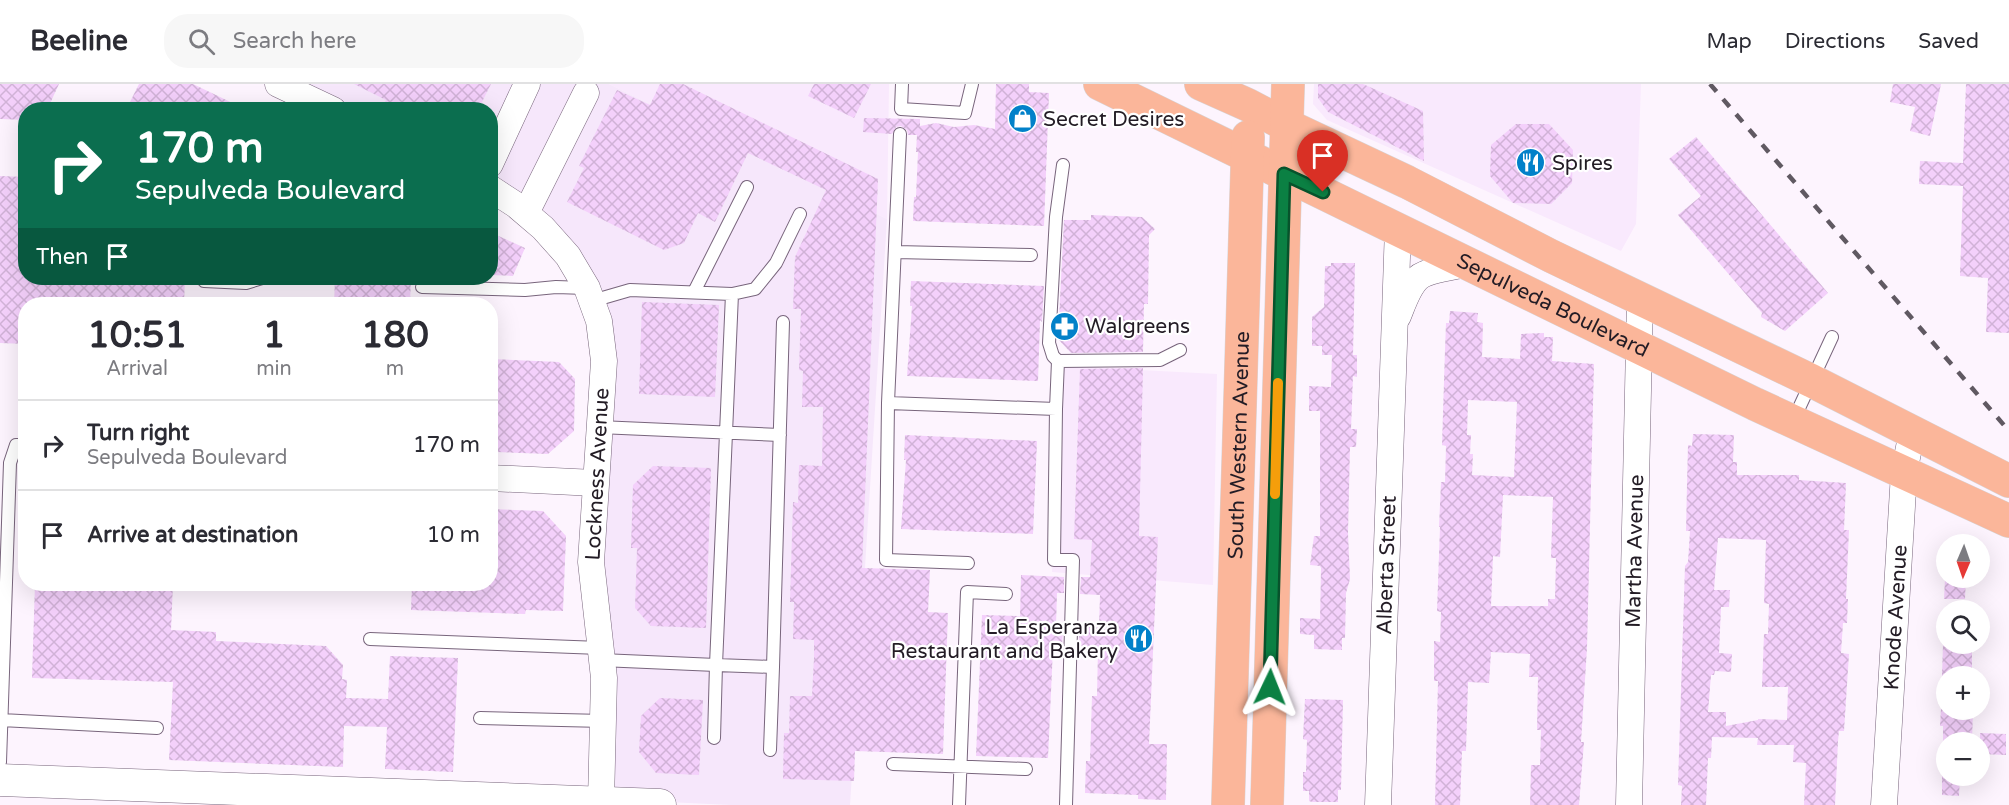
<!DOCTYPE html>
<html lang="en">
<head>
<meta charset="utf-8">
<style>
  body { margin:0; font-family:"Varela Round",sans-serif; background:#f7f7f7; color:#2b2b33; height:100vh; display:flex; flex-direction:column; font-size:22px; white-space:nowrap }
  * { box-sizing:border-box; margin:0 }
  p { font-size:20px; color:#7c7c81 }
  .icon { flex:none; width:33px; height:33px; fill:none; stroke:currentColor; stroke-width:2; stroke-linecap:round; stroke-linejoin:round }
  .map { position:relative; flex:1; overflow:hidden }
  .drawer { position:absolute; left:18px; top:213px; width:480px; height:294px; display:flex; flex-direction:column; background:#fff; border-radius:24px; box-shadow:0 6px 24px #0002 }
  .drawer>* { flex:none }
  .hud { position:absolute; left:18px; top:18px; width:480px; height:183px; border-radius:24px; box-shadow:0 6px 24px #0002; background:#0b6e4f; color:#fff; overflow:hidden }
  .needle { width:39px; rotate:182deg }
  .tools { position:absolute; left:1936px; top:450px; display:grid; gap:12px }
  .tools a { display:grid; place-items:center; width:54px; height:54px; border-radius:50%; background:#fff; box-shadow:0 6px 24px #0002; font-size:30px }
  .pin { position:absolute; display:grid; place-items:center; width:51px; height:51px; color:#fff; margin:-62px -26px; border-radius:50% 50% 50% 0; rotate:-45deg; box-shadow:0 0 6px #0007 }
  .pin .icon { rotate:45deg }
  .me { position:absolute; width:66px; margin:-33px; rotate:2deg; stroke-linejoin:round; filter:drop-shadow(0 0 4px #0008) }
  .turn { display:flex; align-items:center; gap:21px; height:126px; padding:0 18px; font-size:27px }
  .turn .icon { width:78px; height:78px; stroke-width:2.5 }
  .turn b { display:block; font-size:42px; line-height:51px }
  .then { display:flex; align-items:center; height:57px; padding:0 18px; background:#0003; gap:12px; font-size:22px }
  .eta { display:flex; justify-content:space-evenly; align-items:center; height:102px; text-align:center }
  .eta b { font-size:36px; font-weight:800; line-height:42px }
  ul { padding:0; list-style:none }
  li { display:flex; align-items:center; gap:18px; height:90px; padding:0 18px; border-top:2px solid #e1e1e2 }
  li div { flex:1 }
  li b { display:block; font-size:22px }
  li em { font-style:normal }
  header { display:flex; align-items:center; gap:36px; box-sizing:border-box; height:84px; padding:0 30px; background:#fff; border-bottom:2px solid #e1e1e2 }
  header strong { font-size:28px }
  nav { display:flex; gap:33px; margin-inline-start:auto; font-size:21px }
  .search { width:420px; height:54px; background:#f7f7f7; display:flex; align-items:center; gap:15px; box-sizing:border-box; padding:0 21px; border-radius:24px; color:#7c7c81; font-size:22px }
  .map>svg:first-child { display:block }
</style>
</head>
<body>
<header>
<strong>Beeline</strong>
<div class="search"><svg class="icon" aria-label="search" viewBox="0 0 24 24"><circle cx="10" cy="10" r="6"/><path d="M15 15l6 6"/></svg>Search here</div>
<nav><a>Map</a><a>Directions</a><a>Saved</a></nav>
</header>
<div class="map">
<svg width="2009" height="721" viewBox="0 0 2009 721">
  <defs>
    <pattern id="building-cross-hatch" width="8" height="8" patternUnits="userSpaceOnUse" patternTransform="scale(1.5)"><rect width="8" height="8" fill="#f4d0fb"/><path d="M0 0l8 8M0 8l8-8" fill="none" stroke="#d1b2d7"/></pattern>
  </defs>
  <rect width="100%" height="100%" fill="#fdf4fe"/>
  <!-- built -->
  <path fill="#f9e9fd" d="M609,0H889L887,135Z
    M1314,0H1641L1636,140L1621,167L1327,36L1313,20Z
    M1063,282L1217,290L1213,501L1052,488Z"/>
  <!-- industrial -->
  <path fill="#f6e7fb" d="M286,0H609L887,135L850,721H731L603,715L598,399L589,202L491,102L490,26L340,25Z"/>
  <!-- building -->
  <path fill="url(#building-cross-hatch)" fill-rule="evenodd" d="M0,0H59L47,26H26V36L0,35Z
    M139,0H193L247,26H126Z
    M354,0H491L478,26H397L384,20L386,16Z
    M660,0H683L878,95L862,484L930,486L928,528L948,529L943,670L855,667L854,697L783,695L784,649H789L790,612H812L814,574V556L793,555L794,518H790L793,418L798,419L799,381L822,382L823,323H802L803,287L799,286L801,225H793L795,173L826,106L748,69L715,138L698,129L684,159L664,166L567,118L584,84L579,82L617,6L650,21Z
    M814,0H871L854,34L808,12Z
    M996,0H1029V8L1049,9L1044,142L913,137L914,113H916L918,68H916L917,51H908L907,46L901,42L896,43L892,50L863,48L864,34L920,35V42L936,39L954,43L974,41L995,45Z
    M1318,0H1363L1423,27L1424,77L1328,28L1318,14Z
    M1893,0H1941L1930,52L1910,47L1915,23L1890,18Z
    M1966,0H2009V249L1986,248L1988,194L1960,192L1963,102L1919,100L1920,77L1963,79Z
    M1516,40H1549L1573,66L1572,99L1551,120L1513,119L1490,92L1491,61Z
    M1696,53L1828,209L1785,247L1761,233L1762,229L1678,131L1701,112L1669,75Z
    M0,92L26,93V194H185L184,220H26V260L0,259Z
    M1091,131L1142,133L1155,145L1149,151L1148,220H1144L1143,268L1071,269L1058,255L1064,136H1091Z
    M490,148L525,164L513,192L490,191Z
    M1331,179H1355L1353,271H1357V293L1353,292L1351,345H1357L1356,363H1350L1348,449L1350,495L1346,509L1345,554H1342V566L1314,565V551L1300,550V534L1320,535L1321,484L1320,482L1310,481L1314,452H1320V327H1309V302L1331,303L1332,271H1322V262H1312V233L1324,223L1325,182H1331Z
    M335,194H411L410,220H334Z
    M911,197L1044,202L1042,238L1040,236L1038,297L907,292L912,222H910Z
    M642,218L719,221L715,313L639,310Z
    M1450,227L1478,229L1477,238L1483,239L1482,273L1520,275L1521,250L1544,249V253H1553L1552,277L1594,280L1587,564L1581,658H1584L1579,721H1530L1531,681H1540L1541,646H1537L1538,593H1529L1530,570L1491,568L1489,599L1468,598L1466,667H1462L1460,721H1435L1438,597H1434V557L1440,558L1441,528L1437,527L1440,443H1439L1441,398H1445L1446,362L1442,361L1445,266L1446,239H1449ZM1468,316L1517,318L1514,393L1472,391L1473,370H1470L1471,351H1467ZM1503,411L1553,413L1551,474H1556L1555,515H1548V522H1491L1493,472L1500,473Z
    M490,275L559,278L575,295L574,347L548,370L496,368L497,363H490Z
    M1143,284L1139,452L1158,453L1149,660H1167L1166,716L1138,715V711L1085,709L1086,677H1090L1092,612H1097L1098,565L1079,564V543H1099L1100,511L1080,510L1081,493H1090L1092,456L1074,455L1080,285Z
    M1693,350L1734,351L1733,378H1737V391H1799V396L1846,399L1844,446H1849L1846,515H1848L1847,539H1843L1841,569L1849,570L1844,647H1839L1838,657L1835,721H1804L1806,679L1793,678L1794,661H1757L1758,654L1712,653L1711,674H1708L1706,721H1681L1682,702L1678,701L1685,482L1688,478L1690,447H1686L1687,400L1688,361L1692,362ZM1718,454L1766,456L1764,519L1769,520L1768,550H1764L1762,603H1788L1787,636L1758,635V636L1726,642V628H1708L1711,591H1714L1715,587L1731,588L1732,570L1719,569L1721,523H1729L1730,506H1714Z
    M905,351L1037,357L1033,450L901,445L906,376H904Z
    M653,382L711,384L706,544L651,542L635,524L637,464H631L633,401Z
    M490,425L543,427L566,452L563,527L526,526L525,530L411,526L412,500H490Z
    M1021,491L1064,493V509H1057L1056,542H1063L1062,564H1053L1048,674L976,672L982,531L1020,532Z
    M1945,494H1966L1965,515H1944Z
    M35,500H173L171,546L216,548V557L326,562L343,581L342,595L347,596L346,614L388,615L390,572L458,574L453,688L385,685L387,643L344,642L343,683L169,676L173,598L32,594Z
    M1943,560H1972V592H1942Z
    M660,614L703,616L699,691L656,689L639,668L641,632Z
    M1305,615L1343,616L1341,706H1338V718H1312L1309,717V707H1303V688H1306L1307,656L1303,655Z
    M1941,625L1973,626L1972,658H1943V642H1940Z
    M1980,649L2006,650V671L1980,670Z
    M1942,692H1960L1959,712L1942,711Z"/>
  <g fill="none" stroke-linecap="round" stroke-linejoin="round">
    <defs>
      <path id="service" d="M902,0L901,25L965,29L972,0
        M896,168L1031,171
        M204,197L246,199L262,194
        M422,203L525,206L556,203L586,204
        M694,208L747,103
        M592,217L630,206L732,210L755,205L776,179L800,130
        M1058,277L1160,276L1180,266
        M888,319L900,50
        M1056,325L1058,277L1053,272L1049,259L1056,133L1063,81
        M1793,337L1832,253
        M599,343L780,351
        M968,479L886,476L888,319L1056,325L1054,476H1073L1066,721
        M370,555L600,564
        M601,576L716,581L732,210
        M480,634L604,637
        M1,636L157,644
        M714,654L716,581L773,583L783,238
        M770,666L773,583
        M0,678L10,379L16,361H26
        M893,680L1026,685
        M959,721L967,508L1006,510"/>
      <g id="minor">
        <path d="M278,0L333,26"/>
        <path d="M490,80L527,0"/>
        <path d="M490,104L516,121L543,144L568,172L587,204L599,237L604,277L591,478L604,594L601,718"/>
        <path d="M526,129L586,9"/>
        <path d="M1398,232C1403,220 1408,203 1418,194C1427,186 1457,182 1469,180"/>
        <path d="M490,394L595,399"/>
        <path id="s1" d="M1378,721L1398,144"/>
        <path id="s2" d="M1629,721L1640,215"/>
        <path id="s3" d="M1884,721L1904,389L1912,348"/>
      </g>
      <path id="tertiary" d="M0,696L660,721"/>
      <g id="primary">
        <path id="s4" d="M1100,0L1755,320L2009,437"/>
        <path d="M1201,0L1248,21L1286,41L1407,98L1551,172L1812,297L2009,397"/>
        <path id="s5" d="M1228,721L1248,53"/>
        <path d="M1267,721L1288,0"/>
      </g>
    </defs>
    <!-- service casing -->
    <use href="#service" stroke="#78657c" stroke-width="14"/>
    <!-- minor casing -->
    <use href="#minor" stroke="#78657c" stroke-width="27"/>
    <!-- tertiary casing -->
    <use href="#tertiary" stroke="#78657c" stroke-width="33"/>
    <!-- primary casing -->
    <use href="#primary" stroke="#d7d6d8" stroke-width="34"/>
    <!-- service -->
    <use href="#service" stroke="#fff" stroke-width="12"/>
    <!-- minor -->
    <use href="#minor" stroke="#fff" stroke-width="26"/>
    <!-- tertiary -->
    <use href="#tertiary" stroke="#fff" stroke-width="32"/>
    <!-- primary -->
    <use href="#primary" stroke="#fbb69a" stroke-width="33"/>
    <!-- rail -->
    <path stroke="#605962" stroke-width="4.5" stroke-dasharray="10 10" stroke-linecap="butt" d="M1710,0L2009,347"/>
  </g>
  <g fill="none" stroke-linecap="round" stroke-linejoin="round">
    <defs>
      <path id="route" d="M1270,603L1284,90L1323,108"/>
    </defs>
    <!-- route casing -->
    <use href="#route" stroke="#07532c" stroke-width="15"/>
    <!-- route -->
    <use href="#route" stroke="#0b8043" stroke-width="10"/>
    <!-- slow -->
    <path stroke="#f59e0b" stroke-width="10" d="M1275,410L1278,299"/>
  </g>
  <!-- icons -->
  <defs>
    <symbol id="shop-disc" viewBox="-11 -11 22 22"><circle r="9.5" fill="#0281c9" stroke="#fff"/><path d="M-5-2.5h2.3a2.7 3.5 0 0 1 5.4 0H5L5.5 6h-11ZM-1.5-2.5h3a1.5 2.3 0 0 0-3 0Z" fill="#fff"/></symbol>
    <symbol id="restaurant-disc" viewBox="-11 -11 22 22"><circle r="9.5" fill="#0281c9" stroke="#fff"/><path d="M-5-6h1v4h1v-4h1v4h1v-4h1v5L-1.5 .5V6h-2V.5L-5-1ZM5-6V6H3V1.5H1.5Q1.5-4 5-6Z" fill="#fff"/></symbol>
    <symbol id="pharmacy-disc" viewBox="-11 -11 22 22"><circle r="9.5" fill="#0281c9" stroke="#fff"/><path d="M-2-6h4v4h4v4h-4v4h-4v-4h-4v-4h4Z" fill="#fff"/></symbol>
  </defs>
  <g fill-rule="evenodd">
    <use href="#shop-disc" x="1006" y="18" width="33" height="33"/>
    <use href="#restaurant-disc" x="1514" y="62" width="33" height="33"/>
    <use href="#pharmacy-disc" x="1048" y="226" width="33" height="33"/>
    <use href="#restaurant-disc" x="1122" y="538" width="33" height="33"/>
  </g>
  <g text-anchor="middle" stroke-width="4.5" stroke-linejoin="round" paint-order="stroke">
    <!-- poi labels -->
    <g font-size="21" fill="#231c25" stroke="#fff" text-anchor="start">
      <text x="1043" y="42">Secret Desires</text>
      <text x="1552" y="86">Spires</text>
      <text x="1085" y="249">Walgreens</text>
      <text x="1118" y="550" text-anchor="end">La Esperanza<tspan x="1118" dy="24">Restaurant and Bakery</tspan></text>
    </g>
    <!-- street labels -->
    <g font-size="21" fill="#231c25" stroke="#fff">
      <text dy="7" stroke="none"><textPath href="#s4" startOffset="504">Sepulveda Boulevard</textPath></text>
      <text dy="7" stroke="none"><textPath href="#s5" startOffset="360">South Western Avenue</textPath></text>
      <text transform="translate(597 390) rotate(-87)" y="7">Lockness Avenue</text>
      <text dy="7" stroke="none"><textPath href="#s2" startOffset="254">Martha Avenue</textPath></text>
      <text dy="7" stroke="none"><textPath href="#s1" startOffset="240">Alberta Street</textPath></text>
      <text dy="7" stroke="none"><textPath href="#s3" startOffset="188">Knode Avenue</textPath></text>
    </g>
  </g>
</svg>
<div class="tools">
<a><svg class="needle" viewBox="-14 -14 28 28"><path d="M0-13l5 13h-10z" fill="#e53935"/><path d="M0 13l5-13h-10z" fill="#7c7c81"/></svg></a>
<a><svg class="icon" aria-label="search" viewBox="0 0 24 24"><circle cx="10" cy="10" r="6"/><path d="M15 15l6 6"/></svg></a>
<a>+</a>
<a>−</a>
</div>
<div class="pin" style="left:1323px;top:108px;background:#d93025"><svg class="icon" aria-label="arrive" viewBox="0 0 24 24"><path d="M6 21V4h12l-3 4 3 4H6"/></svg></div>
<svg class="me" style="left:1270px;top:603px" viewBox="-20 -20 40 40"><path d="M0-17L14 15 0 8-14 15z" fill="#0b8043" stroke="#fff" stroke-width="4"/></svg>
<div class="hud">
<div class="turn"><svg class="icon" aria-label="right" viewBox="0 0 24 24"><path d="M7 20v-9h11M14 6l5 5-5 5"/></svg><div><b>170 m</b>Sepulveda Boulevard</div></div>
<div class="then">Then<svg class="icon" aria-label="arrive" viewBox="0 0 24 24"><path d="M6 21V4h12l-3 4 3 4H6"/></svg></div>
</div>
<section class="drawer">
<div class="eta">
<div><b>10:51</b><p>Arrival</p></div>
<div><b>1</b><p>min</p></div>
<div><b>180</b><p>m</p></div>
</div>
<ul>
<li><svg class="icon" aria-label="right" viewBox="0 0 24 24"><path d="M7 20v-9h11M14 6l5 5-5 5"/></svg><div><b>Turn right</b><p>Sepulveda Boulevard</p></div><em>170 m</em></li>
<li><svg class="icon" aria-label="arrive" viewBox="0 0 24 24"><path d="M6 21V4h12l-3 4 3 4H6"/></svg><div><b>Arrive at destination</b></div><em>10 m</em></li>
</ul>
</section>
</div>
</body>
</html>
